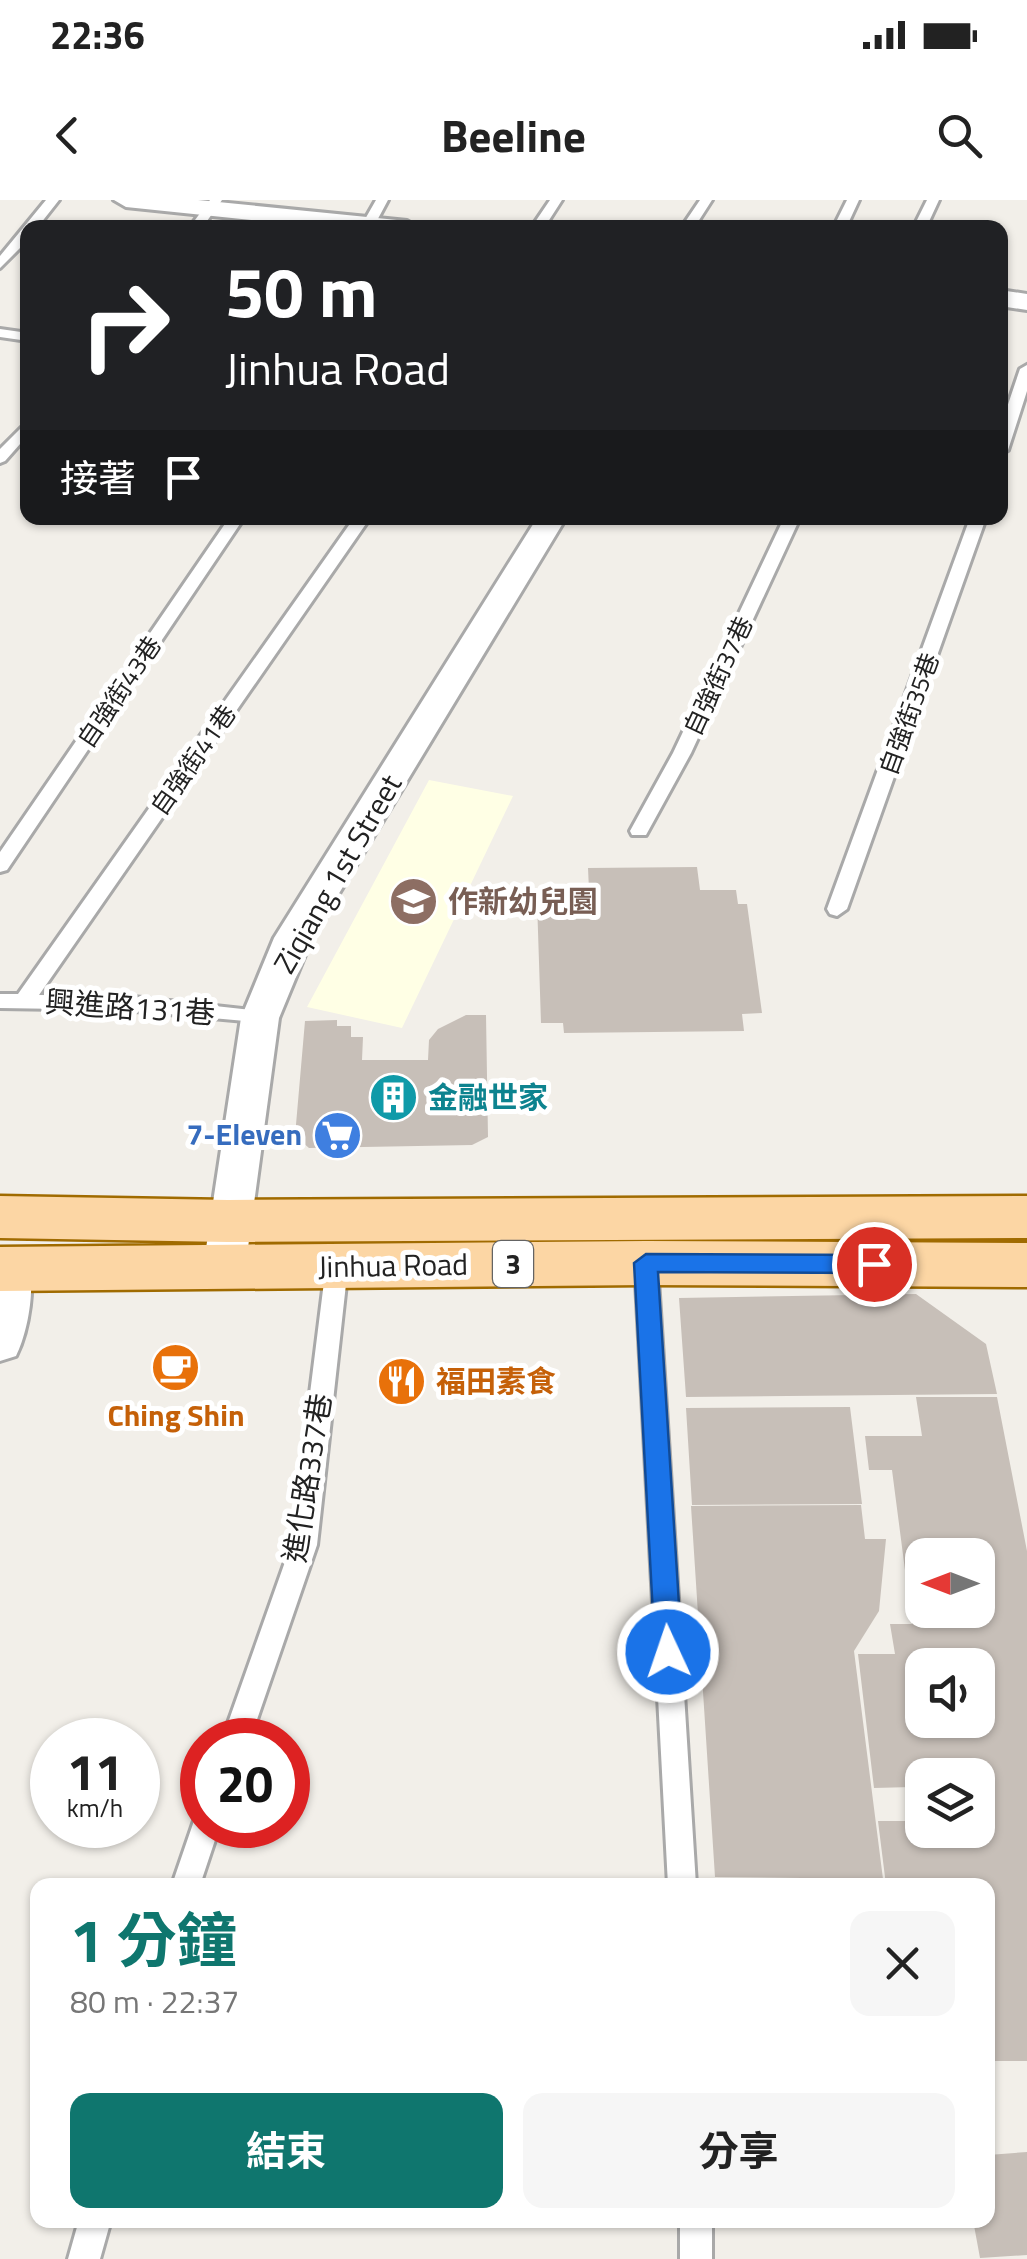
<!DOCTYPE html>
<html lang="zh-TW">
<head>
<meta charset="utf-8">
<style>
  body { margin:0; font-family:"Titillium Web","Noto Sans TC",sans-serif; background:#f6f6f6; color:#222; height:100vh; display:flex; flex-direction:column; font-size:38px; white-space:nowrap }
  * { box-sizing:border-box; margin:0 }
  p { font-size:32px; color:#767676 }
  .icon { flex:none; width:55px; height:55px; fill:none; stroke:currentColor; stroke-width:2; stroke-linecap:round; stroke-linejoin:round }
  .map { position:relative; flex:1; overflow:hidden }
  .side { position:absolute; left:30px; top:1678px; width:965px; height:350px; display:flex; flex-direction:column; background:#fff; border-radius:20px; box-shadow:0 2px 8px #0004 }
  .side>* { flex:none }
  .guide { position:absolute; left:20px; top:20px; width:988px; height:305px; border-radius:20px; box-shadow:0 2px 8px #0004; background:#202124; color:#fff; overflow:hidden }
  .needle { width:65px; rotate:270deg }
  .fabs { position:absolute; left:905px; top:1338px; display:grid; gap:20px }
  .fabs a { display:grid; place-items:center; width:90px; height:90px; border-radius:20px; background:#fff; box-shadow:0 2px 8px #0004; font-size:50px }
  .speed { position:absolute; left:30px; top:1518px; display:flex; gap:20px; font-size:50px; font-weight:700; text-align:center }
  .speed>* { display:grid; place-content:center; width:130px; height:130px; border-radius:50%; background:#fff; box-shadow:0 2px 8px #0004; line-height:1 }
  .speed small { font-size:25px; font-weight:400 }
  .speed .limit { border:15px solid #d22; background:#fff; color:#111 }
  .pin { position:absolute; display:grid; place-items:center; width:85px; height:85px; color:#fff; margin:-42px; border:5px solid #fff; border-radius:50%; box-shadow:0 2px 10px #0007 }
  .me { position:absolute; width:110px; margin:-55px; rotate:357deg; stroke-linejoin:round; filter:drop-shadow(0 0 8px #0008) }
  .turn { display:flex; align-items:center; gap:35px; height:210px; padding:0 40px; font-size:45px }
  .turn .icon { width:130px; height:130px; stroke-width:2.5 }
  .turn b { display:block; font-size:70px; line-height:85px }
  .then { display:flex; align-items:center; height:95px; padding:0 40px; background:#0003; gap:20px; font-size:38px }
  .round { display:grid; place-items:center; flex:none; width:105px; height:105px; border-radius:20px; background:#f6f6f6 }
  .headline { display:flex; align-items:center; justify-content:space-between; height:170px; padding:0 40px }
  h1 { font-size:60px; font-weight:700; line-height:75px; color:#0f766e }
  .primary-button { display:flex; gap:20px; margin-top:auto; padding:20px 40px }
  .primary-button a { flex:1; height:115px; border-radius:20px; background:#0f766e; color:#fff; font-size:40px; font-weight:700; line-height:115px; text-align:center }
  .primary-button a+a { background:#f6f6f6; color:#222 }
  .status { display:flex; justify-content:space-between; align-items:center; height:70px; padding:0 50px; background:#fff; direction:ltr }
  .status svg { height:28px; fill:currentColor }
  header { display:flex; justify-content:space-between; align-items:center; height:130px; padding:0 40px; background:#fff; font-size:45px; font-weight:700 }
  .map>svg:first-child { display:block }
</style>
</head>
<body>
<div class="status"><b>22:36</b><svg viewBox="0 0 49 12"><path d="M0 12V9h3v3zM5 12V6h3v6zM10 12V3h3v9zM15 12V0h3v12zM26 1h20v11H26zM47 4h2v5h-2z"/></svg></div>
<header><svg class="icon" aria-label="back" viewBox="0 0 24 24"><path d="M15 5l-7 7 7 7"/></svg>Beeline<svg class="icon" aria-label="search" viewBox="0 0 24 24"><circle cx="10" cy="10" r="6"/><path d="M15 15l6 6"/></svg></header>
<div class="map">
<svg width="1027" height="2059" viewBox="0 0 1027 2059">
  <rect width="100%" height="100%" fill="#f2efe9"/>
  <!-- education -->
  <path fill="#ffffe5" d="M429,580L513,596L402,828L307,807Z"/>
  <!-- building -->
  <path fill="#c7bfb8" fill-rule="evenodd" d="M697,667L700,690H736L738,704H747L762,813L742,814L744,831L564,833L563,823H541L537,701H563L562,690H589L588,668Z
    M466,815H486L488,937L472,945L309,948L295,936L305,821L337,820V826H351V837H363L362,860H428L429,840L438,829Z
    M916,1094L986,1144L997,1194L686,1197L679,1098Z
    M916,1197H997L1027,1351V1861H988V1685H886L878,1621H917L912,1587L874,1588L858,1454H895L890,1424H912L892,1270H869L865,1236H922ZM922,1355H978V1410H922ZM922,1465H978V1520H922ZM922,1575H978V1630H922Z
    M850,1207L862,1304L692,1305L686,1208Z
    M861,1305L865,1339H886L879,1411L854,1451L883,1679L715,1677L691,1306Z
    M1027,1952V2055L980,2058L973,2020H988V1955Z"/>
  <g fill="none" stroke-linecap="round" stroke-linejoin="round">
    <defs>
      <path id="service" d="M46,0H59L37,28H28V40L0,68V56Z
        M210,0H222L202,28H189Z
        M376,0H388L373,28H360Z
        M550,0H562L544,28H531Z
        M700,0H712L694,28H681Z
        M847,0H859L846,28H833Z
        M927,0H939L926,28H913Z
        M0,129L28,133V141L0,137Z
        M1027,165V191L1008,250L1000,255V228L1020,169Z
        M28,221V235L5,261L0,263V249Z
        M229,318H244L7,670L0,672V652Z
        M354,318H370L39,795L124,796L260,811L270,818L267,823L124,810L0,808V794H18Z
        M784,318H800L691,553L646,635H632L630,631L673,553Z
        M970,318H986L847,709L837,716L830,714L827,709Z
        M646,1054L654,1057L657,1063L696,1685H668L635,1063L638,1057Z
        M337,1057L345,1060L348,1066L317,1345L250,1540H222L291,1345L326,1066L329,1060Z
        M202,1613V1625H220L200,1685H172L196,1615Z
        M79,2020H111L100,2059H68Z
        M680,2020H712V2059H680Z"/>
      <path id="minor" d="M114,0H198L407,21L419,28H329L126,7Z
        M1000,90L1027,94V110L1000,106Z
        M537,318H566L312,738L279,818L247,1055L241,1067L226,1072L211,1067L205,1055L241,818L274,738Z
        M10,1052L25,1057C38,1080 28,1132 16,1156L0,1161V1055Z"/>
      <path id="primary" d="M0,996L228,1000L1027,996V1038L228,1042L0,1038Z
        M646,1041L1027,1043V1087L646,1085L0,1091V1047Z"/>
    </defs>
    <!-- service casing -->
    <use href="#service" stroke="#a9a9a9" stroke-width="6"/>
    <!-- minor casing -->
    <use href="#minor" stroke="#a9a9a9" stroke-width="6"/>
    <!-- primary casing -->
    <use href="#primary" stroke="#a06b00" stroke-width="5"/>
    <!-- service -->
    <use href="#service" fill="#fff" fill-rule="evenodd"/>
    <!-- minor -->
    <use href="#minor" fill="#fff" fill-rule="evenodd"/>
    <!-- primary -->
    <use href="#primary" fill="#fcd6a4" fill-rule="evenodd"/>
  </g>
  <!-- route -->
  <path fill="#1a73e8" stroke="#114b97" stroke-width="2.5" d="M646,1054L874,1055L886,1064L874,1073L658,1072L682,1452L678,1460L668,1464L659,1460L655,1452L634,1063Z"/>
  <!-- icons -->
  <defs>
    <symbol id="school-disc" viewBox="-11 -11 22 22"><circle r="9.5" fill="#8d6e63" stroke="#fff"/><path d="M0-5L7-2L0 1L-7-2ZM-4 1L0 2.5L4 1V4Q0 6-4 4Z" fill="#fff"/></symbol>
    <symbol id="building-disc" viewBox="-11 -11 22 22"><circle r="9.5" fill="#0f9aa8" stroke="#fff"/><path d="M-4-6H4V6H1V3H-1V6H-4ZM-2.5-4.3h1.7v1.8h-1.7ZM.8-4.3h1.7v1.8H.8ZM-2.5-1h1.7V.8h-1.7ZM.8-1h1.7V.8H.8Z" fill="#fff"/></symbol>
    <symbol id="supermarket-disc" viewBox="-11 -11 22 22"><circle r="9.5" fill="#3f7fe0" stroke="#fff"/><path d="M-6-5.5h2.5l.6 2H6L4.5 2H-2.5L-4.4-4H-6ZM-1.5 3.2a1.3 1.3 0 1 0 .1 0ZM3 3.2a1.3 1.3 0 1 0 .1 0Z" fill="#fff"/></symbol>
    <symbol id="cafe-disc" viewBox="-11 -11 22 22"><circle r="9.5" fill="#e8710a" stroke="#fff"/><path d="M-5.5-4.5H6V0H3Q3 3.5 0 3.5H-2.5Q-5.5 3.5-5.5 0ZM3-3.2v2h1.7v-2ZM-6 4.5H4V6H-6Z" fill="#fff"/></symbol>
    <symbol id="restaurant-disc" viewBox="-11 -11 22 22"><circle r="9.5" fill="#e8710a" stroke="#fff"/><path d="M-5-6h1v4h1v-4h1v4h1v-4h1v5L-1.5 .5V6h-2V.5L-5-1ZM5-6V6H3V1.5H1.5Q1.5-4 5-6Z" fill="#fff"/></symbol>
  </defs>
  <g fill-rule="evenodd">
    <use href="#school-disc" x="386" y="674" width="55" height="55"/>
    <use href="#building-disc" x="366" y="870" width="55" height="55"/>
    <use href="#supermarket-disc" x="310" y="908" width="55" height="55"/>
    <use href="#cafe-disc" x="148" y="1140" width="55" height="55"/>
    <use href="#restaurant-disc" x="374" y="1154" width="55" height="55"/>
  </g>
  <g text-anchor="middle" stroke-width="10" stroke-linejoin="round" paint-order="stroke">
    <!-- far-street labels -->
    <g font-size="25" fill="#222" stroke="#fff">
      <text transform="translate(718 476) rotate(-65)" y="9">自強街37巷</text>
      <text transform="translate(119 492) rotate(-56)" y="9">自強街43巷</text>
      <text transform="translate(909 514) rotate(-70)" y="9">自強街35巷</text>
      <text transform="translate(193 560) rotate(-55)" y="9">自強街41巷</text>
    </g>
    <!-- shield labels -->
    <rect fill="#fff" stroke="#646464" stroke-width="2.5" x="493" y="1041" width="40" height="46" rx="8"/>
    <g font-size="28" font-weight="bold" fill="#222">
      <text x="513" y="1074">3</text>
    </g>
    <!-- street labels -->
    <g font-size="30" fill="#222" stroke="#fff">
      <text transform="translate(338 674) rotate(-60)" y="10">Ziqiang 1st Street</text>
      <text transform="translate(130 808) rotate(4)" y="10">興進路131巷</text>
      <text transform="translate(393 1066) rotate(-1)" y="10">Jinhua Road</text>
      <text transform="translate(308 1278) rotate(-81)" y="10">進化路337巷</text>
    </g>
    <!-- education labels -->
    <g font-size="30" font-weight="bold" fill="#785e54" stroke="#fff" text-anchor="start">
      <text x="448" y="712">作新幼兒園</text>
    </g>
    <!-- culture labels -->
    <g font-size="30" font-weight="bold" fill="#0d838f" stroke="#fff" text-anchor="start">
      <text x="428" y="908">金融世家</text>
    </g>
    <!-- shop labels -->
    <g font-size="30" font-weight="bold" fill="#366cbe" stroke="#fff" text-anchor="end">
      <text x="302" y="945">7-Eleven</text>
    </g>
    <!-- food labels -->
    <g font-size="30" font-weight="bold" fill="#c56008" stroke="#fff" text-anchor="start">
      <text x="436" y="1192">福田素食</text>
      <text x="176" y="1226" text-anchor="middle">Ching Shin</text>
    </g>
  </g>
</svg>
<div class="fabs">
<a><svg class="needle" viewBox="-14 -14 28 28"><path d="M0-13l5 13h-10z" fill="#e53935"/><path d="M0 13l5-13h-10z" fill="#767676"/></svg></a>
<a><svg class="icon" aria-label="sound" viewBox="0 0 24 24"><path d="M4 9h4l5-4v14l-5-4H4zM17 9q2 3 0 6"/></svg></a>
<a><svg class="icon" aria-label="layers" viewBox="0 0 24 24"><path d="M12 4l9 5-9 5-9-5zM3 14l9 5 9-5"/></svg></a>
</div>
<div class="speed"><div>11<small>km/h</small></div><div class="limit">20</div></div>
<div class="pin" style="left:874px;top:1064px;background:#d93025"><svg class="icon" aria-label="arrive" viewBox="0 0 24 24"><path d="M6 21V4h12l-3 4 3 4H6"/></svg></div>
<svg class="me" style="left:668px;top:1452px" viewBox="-20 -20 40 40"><circle r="17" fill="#1a73e8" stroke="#fff" stroke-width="3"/><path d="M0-11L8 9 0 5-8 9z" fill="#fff"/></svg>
<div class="guide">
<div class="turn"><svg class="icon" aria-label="right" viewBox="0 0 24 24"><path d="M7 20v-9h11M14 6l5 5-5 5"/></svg><div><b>50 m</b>Jinhua Road</div></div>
<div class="then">接著<svg class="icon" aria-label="arrive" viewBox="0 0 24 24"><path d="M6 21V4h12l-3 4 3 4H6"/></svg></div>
</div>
<section class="side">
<div class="headline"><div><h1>1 分鐘</h1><p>80 m · 22:37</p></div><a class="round"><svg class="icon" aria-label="close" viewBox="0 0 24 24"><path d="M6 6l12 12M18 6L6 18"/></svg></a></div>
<div class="primary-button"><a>結束</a><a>分享</a></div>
</section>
</div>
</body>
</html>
